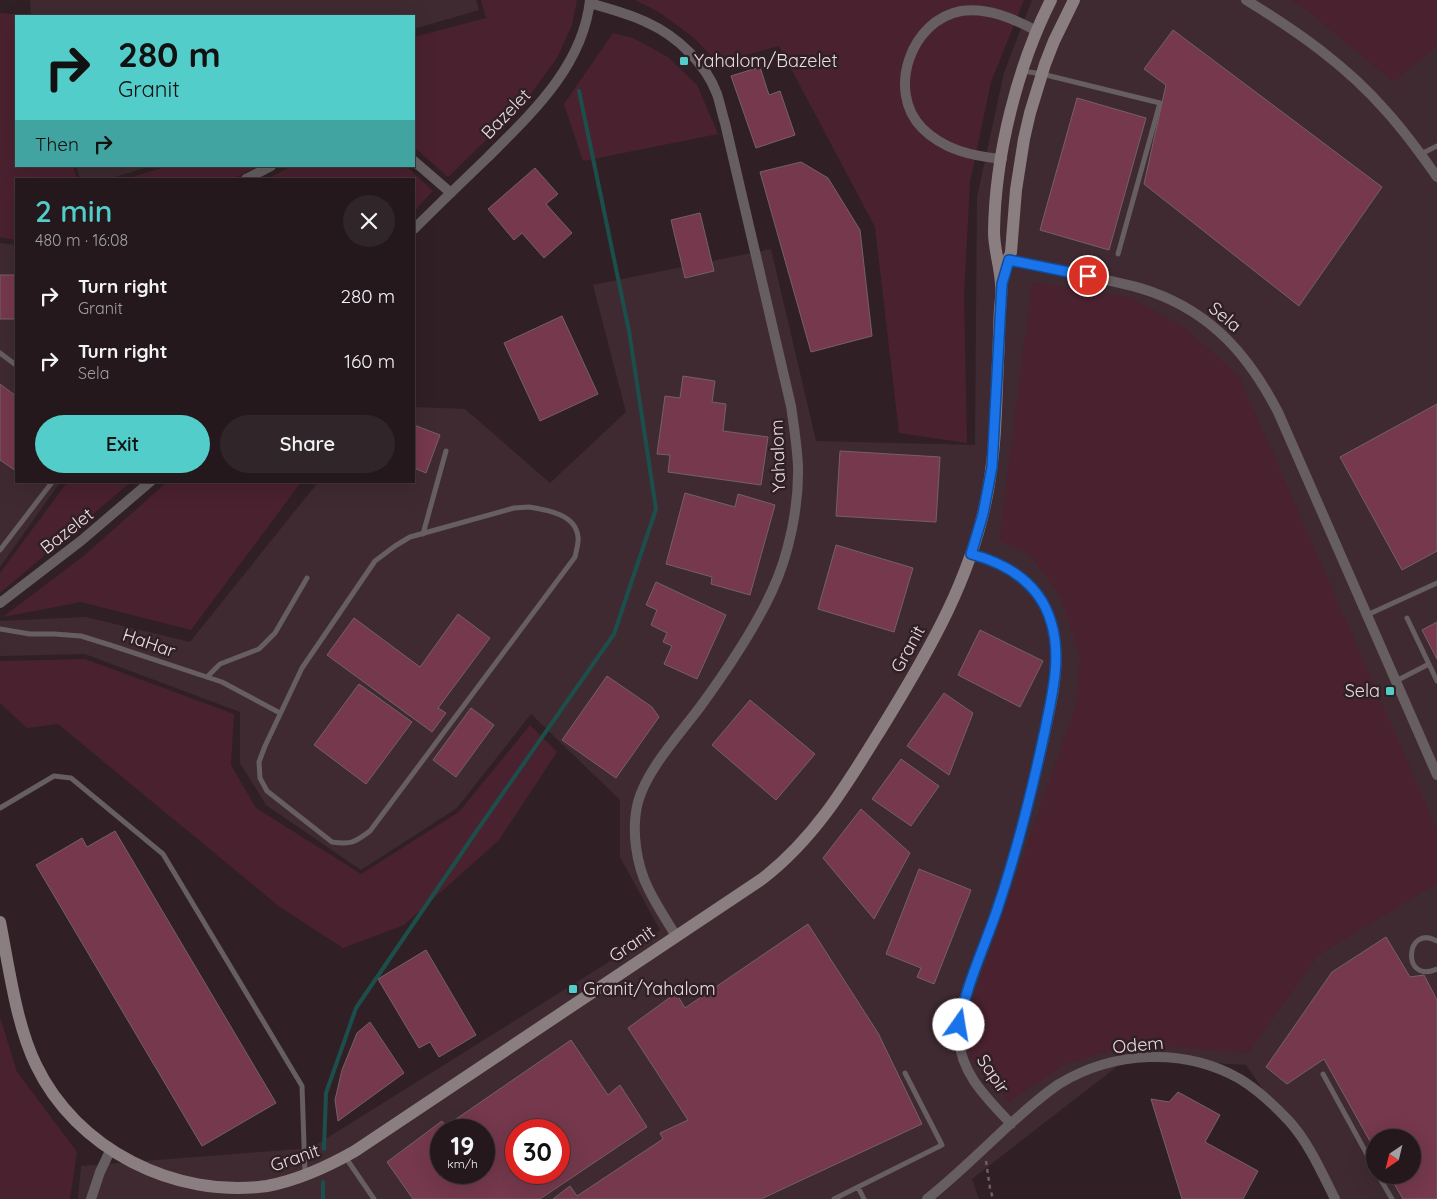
<!DOCTYPE html>
<html lang="en">
<head>
<meta charset="utf-8">
<style>
  body { margin:0; font-family:Quicksand,sans-serif; background:#302529; color:#f1f3f6; height:100vh; display:flex; flex-direction:column; font-size:19px; white-space:nowrap }
  * { box-sizing:border-box; margin:0 }
  p { font-size:16px; color:#a3a0a3 }
  .icon { flex:none; width:28px; height:28px; fill:none; stroke:currentColor; stroke-width:2; stroke-linecap:round; stroke-linejoin:round }
  .map { position:relative; flex:1; overflow:hidden }
  .panel { position:absolute; left:15px; top:178px; width:400px; height:305px; display:flex; flex-direction:column; background:#24181c; border-radius:0px; box-shadow:0 5px 20px #0002,0 0 0 1px #41373b }
  .panel>* { flex:none }
  .top-card { position:absolute; left:15px; top:15px; width:400px; height:152px; border-radius:0px; box-shadow:0 5px 20px #0002,0 0 0 1px #41373b; background:#53cdc9; color:#111; overflow:hidden }
  .needle { width:32px; rotate:215deg }
  .controls { position:absolute; left:1366px; top:1129px; display:grid; gap:10px }
  .controls a { display:grid; place-items:center; width:55px; height:55px; border-radius:50%; background:#24181c; box-shadow:0 5px 20px #0002,0 0 0 1px #41373b; font-size:25px }
  .speed { position:absolute; left:430px; top:1119px; display:flex; gap:10px; font-size:25px; font-weight:700; text-align:center }
  .speed>* { display:grid; place-content:center; width:65px; height:65px; border-radius:50%; background:#24181c; box-shadow:0 5px 20px #0002,0 0 0 1px #41373b; line-height:1 }
  .speed small { font-size:12px; font-weight:400 }
  .speed .limit { border:8px solid #d22; background:#fff; color:#111 }
  .pin { position:absolute; display:grid; place-items:center; width:42px; height:42px; color:#fff; margin:-21px; border:2px solid #fff; border-radius:50%; box-shadow:0 1px 5px #0007 }
  .me { position:absolute; width:55px; margin:-28px; rotate:13deg; stroke-linejoin:round; filter:drop-shadow(0 0 4px #0008) }
  .turn { display:flex; align-items:center; gap:18px; height:105px; padding:0 20px; font-size:22px }
  .turn .icon { width:65px; height:65px; stroke-width:2.5 }
  .turn b { display:block; font-size:35px; line-height:42px }
  .then { display:flex; align-items:center; height:48px; padding:0 20px; background:#0003; gap:10px; font-size:19px }
  .round { display:grid; place-items:center; flex:none; width:52px; height:52px; border-radius:26px; background:#302529 }
  .summary { display:flex; align-items:center; justify-content:space-between; height:85px; padding:0 20px }
  h1 { font-size:30px; font-weight:600; line-height:38px; color:#53cdc9 }
  .cta { display:flex; gap:10px; margin-top:auto; padding:10px 20px }
  .cta a { flex:1; height:58px; border-radius:30px; background:#53cdc9; color:#111; font-size:20px; font-weight:600; line-height:58px; text-align:center }
  .cta a+a { background:#302529; color:#f1f3f6 }
  ul { padding:0; list-style:none }
  li { display:flex; align-items:center; gap:15px; height:65px; padding:0 20px }
  li div { flex:1 }
  li b { display:block; font-size:19px }
  li em { font-style:normal }
  .map>svg:first-child { display:block }
</style>
</head>
<body>
<div class="map">
<svg width="1437" height="1199" viewBox="0 0 1437 1199">
  <rect width="100%" height="100%" fill="#302025"/>
  <!-- built -->
  <path fill="#3f2a31" fill-rule="evenodd" d="M30,0H476L479,10L414,29V16H31Z
    M1032,0H1437V1199H1339L1246,1065L1128,1058L972,1179L979,1199H78L81,1166L311,1148L660,930L620,857V800L531,714L457,808L361,870L266,805L240,763V712L85,654L0,656V621L86,617L190,642L319,481H414V407L465,409L550,483L626,412L593,285L771,249L816,441L975,445L977,197L1004,73ZM441,1130H484V1172H441ZM516,1130H559V1172H516ZM1375,1138H1412V1175H1375Z
    M76,166H151L109,179H80Z
    M0,243L16,245V481H61L0,567Z"/>
  <!-- green -->
  <path fill="#4a212f" d="M481,0H577L572,25L557,58L524,103L448,177L414,147V37L486,18Z
    M635,0H1024L991,82L970,182L964,295L967,443L899,433L875,227L779,46L718,63L694,38L659,12Z
    M1290,0H1437V46L1393,82L1308,11Z
    M0,13L24,15V16H16V166H73L77,179H16V240L0,237Z
    M613,33L633,38L668,57L697,85L718,134L583,161L564,104Z
    M168,166H258L233,179H126Z
    M292,166H406L433,191L414,211V179H267Z
    M1032,282L1129,297L1184,327L1239,376L1437,829V883L1319,955L1248,1053L1136,1044L1065,1064L1009,1102L970,1057L969,1010L1075,707L1080,657L1061,597L1030,555L999,540Z
    M68,481H132L0,593V573Z
    M168,481H302L191,630L81,602L3,617L86,554Z
    M85,659L234,714L231,765L256,808L361,874L459,812L530,725L557,752L499,840L404,925L343,948L280,907L58,724L27,728L0,703V661Z
    M0,1017L17,1072L77,1152L70,1199H0Z"/>
  <g fill="none" stroke-linecap="round" stroke-linejoin="round">
    <!-- stream -->
    <path stroke="#1c4e4c" stroke-width="4" d="M324,1149L326,1093L356,1008L478,829L614,634L656,509L629,331L579,91
      M323,1199V1182"/>
  </g>
  <!-- building -->
  <path fill="#75384d" stroke="#746167" fill-rule="evenodd" d="M1173,30L1382,187L1299,306L1144,184L1166,85L1144,69Z
    M760,67L769,95L780,91L795,135L756,148L731,76Z
    M1077,98L1146,118L1109,250L1040,230Z
    M801,162L828,178L860,230L872,336L811,352L760,172Z
    M535,168L558,194L546,204L572,233L544,258L522,233L514,240L488,209Z
    M700,213L714,271L685,278L671,220Z
    M0,275H16V319H0Z
    M562,316L598,394L540,421L504,343Z
    M683,376L715,381L712,402L726,404L723,431L768,437L761,485L668,472L670,455L657,454L665,396L680,398Z
    M0,384L16,396V471L0,460Z
    M1437,404V551L1402,570L1340,457Z
    M414,425L440,435L426,473L414,468Z
    M840,451L940,457L936,522L836,516Z
    M685,493L735,507L738,494L775,505L750,595L711,584L712,577L666,564Z
    M836,545L913,568L894,632L818,609Z
    M656,582L726,615L697,679L664,664L672,646L663,642L667,633L651,625L657,610L646,605Z
    M458,614L490,638L438,708L446,713L432,732L327,655L354,618L420,667Z
    M1437,622V659L1422,630Z
    M980,630L1043,661L1020,707L958,675Z
    M607,676L652,707L659,717L616,778L562,740Z
    M359,684L412,722L366,784L314,745Z
    M944,693L973,713L949,775L907,746Z
    M750,700L815,754L776,800L712,745Z
    M471,708L494,725L456,777L433,760Z
    M901,759L939,786L911,826L872,799Z
    M861,809L910,853L874,919L823,858Z
    M115,831L276,1103L202,1146L36,865L82,838L87,847Z
    M919,869L971,890L934,984L917,977L921,968L886,954Z
    M808,924L878,1033L922,1124L761,1199H553L570,1186L577,1196L663,1139L660,1133L688,1120L628,1028L676,993L685,1008Z
    M1386,937L1410,977L1424,975L1437,1000V1199H1403L1389,1175H1412V1138H1375V1150L1324,1059L1287,1084L1266,1067L1332,972Z
    M426,950L476,1035L439,1057L430,1042L419,1048L378,979Z
    M370,1022L404,1073L338,1121L335,1100L342,1070L357,1033Z
    M571,1040L608,1095L620,1085L647,1127L540,1199H413L387,1162L442,1121L446,1126ZM441,1130H484V1172H441ZM516,1130H559V1172H516Z
    M1178,1092L1220,1115L1205,1142L1258,1171L1243,1199H1182L1151,1099L1169,1102Z"/>
  <g fill="none" stroke-linecap="round" stroke-linejoin="round">
    <!-- path -->
    <path stroke="#6e5f64" stroke-width="2.5" stroke-dasharray="4 4" stroke-linecap="butt" d="M986,1161L990,1188L993,1199"/>
    <!-- lane -->
    <path stroke="#665e60" stroke-width="5" d="M1023,71L1042,74L1160,103L1118,254
      M1421,154L1437,146
      M0,353L16,365
      M529,507C547,510 576,514 578,537C579,543 576,551 575,557L370,831C355,842 352,845 332,842L267,791L260,778L259,762L265,746L302,668L375,561L395,546L410,537L514,508Z
      M423,534L446,451
      M0,550L53,481
      M1367,615L1437,583
      M1407,618L1437,681
      M0,629L30,634H54L81,636L110,645L222,682L280,713
      M207,677L220,664L259,649L275,633L307,578
      M1396,681L1429,664
      M0,808L54,776L71,778L163,854L302,1086L305,1173
      M1437,941C1405,923 1401,985 1437,969
      M1323,1074L1375,1169
      M346,1158L374,1199
      M1378,1175L1392,1199
      M858,1187L864,1199
      M834,1199L942,1145L905,1073"/>
    <!-- street -->
    <path stroke="#665e60" stroke-width="10" d="M1246,0C1297,31 1347,66 1386,111C1405,132 1421,154 1437,177
      M590,3C609,9 630,14 648,23C677,36 706,64 717,94C720,103 722,114 725,123L791,406C794,426 797,446 798,466C799,506 789,555 772,591C753,632 727,670 700,707C680,734 647,769 638,802C631,829 636,865 649,890C657,906 667,921 676,936
      M1002,159C972,156 944,150 922,128C886,91 911,20 961,11C988,7 1014,19 1037,31
      M414,161L451,193
      M246,179L271,166
      M414,229C438,205 463,181 488,157C532,113 583,66 590,0
      M1002,259C1030,264 1057,270 1085,276C1107,280 1130,284 1152,292C1213,314 1249,356 1278,412L1437,775
      M971,554C1008,564 1039,584 1051,622C1065,664 1049,714 1040,756C1026,814 1011,871 991,927C979,962 957,1001 959,1039C961,1074 988,1099 1011,1124
      M0,603L82,540L151,481
      M91,1199L100,1172L110,1151
      M927,1199C956,1176 982,1150 1009,1125C1025,1111 1041,1096 1059,1084C1113,1051 1184,1047 1240,1079C1258,1090 1274,1105 1289,1121C1309,1143 1322,1173 1335,1199"/>
    <!-- secondary -->
    <path stroke="#8b7e81" stroke-width="12" d="M1002,281L1011,252L1016,190L1024,139L1030,113L1045,64L1054,41L1074,0
      M0,922C9,967 16,1024 36,1065C76,1149 175,1199 267,1186C299,1180 327,1167 355,1151L762,879C817,837 850,779 886,721C930,649 973,575 988,490C996,447 996,404 998,361C999,343 999,325 1000,308C1001,300 1002,292 1001,284C1000,266 994,249 994,232C995,156 1017,67 1051,0"/>
  </g>
  <g fill="none" stroke-linecap="round" stroke-linejoin="round">
    <defs>
      <path id="route" d="M959,1025C966,985 984,948 997,910C1017,851 1032,791 1045,730C1052,695 1062,657 1051,622C1040,584 1008,564 971,554L983,514L992,467L1002,284L1009,260L1088,276"/>
    </defs>
    <!-- route casing -->
    <use href="#route" stroke="#114b97" stroke-width="12"/>
    <!-- route -->
    <use href="#route" stroke="#1a73e8" stroke-width="9"/>
  </g>
  <!-- markers -->
  <g fill="#53cdc9" stroke="#302025" stroke-width="2">
    <rect x="679" y="56" width="10" height="10" rx="2.5"/>
    <rect x="1385" y="686" width="10" height="10" rx="2.5"/>
    <rect x="568" y="984" width="10" height="10" rx="2.5"/>
  </g>
  <g text-anchor="middle" stroke-width="5" stroke-linejoin="round" paint-order="stroke">
    <!-- poi labels -->
    <g font-size="18" fill="#e6dbde" stroke="#302025" text-anchor="start">
      <text x="694" y="67">Yahalom/Bazelet</text>
      <text x="1380" y="697" text-anchor="end">Sela</text>
      <text x="583" y="995">Granit/Yahalom</text>
    </g>
    <!-- street labels -->
    <g font-size="18" fill="#e6dbde" stroke="#302025">
      <text transform="translate(506 114) rotate(-46)" y="6">Bazelet</text>
      <text transform="translate(1225 317) rotate(40)" y="6">Sela</text>
      <text transform="translate(778 456) rotate(-92)" y="6">Yahalom</text>
      <text transform="translate(67 531) rotate(-38)" y="6">Bazelet</text>
      <text transform="translate(149 643) rotate(19)" y="6">HaHar</text>
      <text transform="translate(908 649) rotate(-61)" y="6">Granit</text>
      <text transform="translate(632 944) rotate(-34)" y="6">Granit</text>
      <text transform="translate(1138 1045) rotate(-5)" y="6">Odem</text>
      <text transform="translate(993 1074) rotate(56)" y="6">Sapir</text>
      <text transform="translate(295 1158) rotate(-19)" y="6">Granit</text>
    </g>
  </g>
</svg>
<div class="controls">
<a><svg class="needle" viewBox="-14 -14 28 28"><path d="M0-13l5 13h-10z" fill="#e53935"/><path d="M0 13l5-13h-10z" fill="#a3a0a3"/></svg></a>
</div>
<div class="speed"><div>19<small>km/h</small></div><div class="limit">30</div></div>
<div class="pin" style="left:1088px;top:276px;background:#d93025"><svg class="icon" aria-label="arrive" viewBox="0 0 24 24"><path d="M6 21V4h12l-3 4 3 4H6"/></svg></div>
<svg class="me" style="left:959px;top:1025px" viewBox="-20 -20 40 40"><circle r="19" fill="#fff"/><path d="M0-13L10 11 0 6-10 11z" fill="#1a73e8"/></svg>
<div class="top-card">
<div class="turn"><svg class="icon" aria-label="right" viewBox="0 0 24 24"><path d="M7 20v-9h11M14 6l5 5-5 5"/></svg><div><b>280 m</b>Granit</div></div>
<div class="then">Then<svg class="icon" aria-label="right" viewBox="0 0 24 24"><path d="M7 20v-9h11M14 6l5 5-5 5"/></svg></div>
</div>
<section class="panel">
<div class="summary"><div><h1>2 min</h1><p>480 m · 16:08</p></div><a class="round"><svg class="icon" aria-label="close" viewBox="0 0 24 24"><path d="M6 6l12 12M18 6L6 18"/></svg></a></div>
<ul>
<li><svg class="icon" aria-label="right" viewBox="0 0 24 24"><path d="M7 20v-9h11M14 6l5 5-5 5"/></svg><div><b>Turn right</b><p>Granit</p></div><em>280 m</em></li>
<li><svg class="icon" aria-label="right" viewBox="0 0 24 24"><path d="M7 20v-9h11M14 6l5 5-5 5"/></svg><div><b>Turn right</b><p>Sela</p></div><em>160 m</em></li>
</ul>
<div class="cta"><a>Exit</a><a>Share</a></div>
</section>
</div>
</body>
</html>
